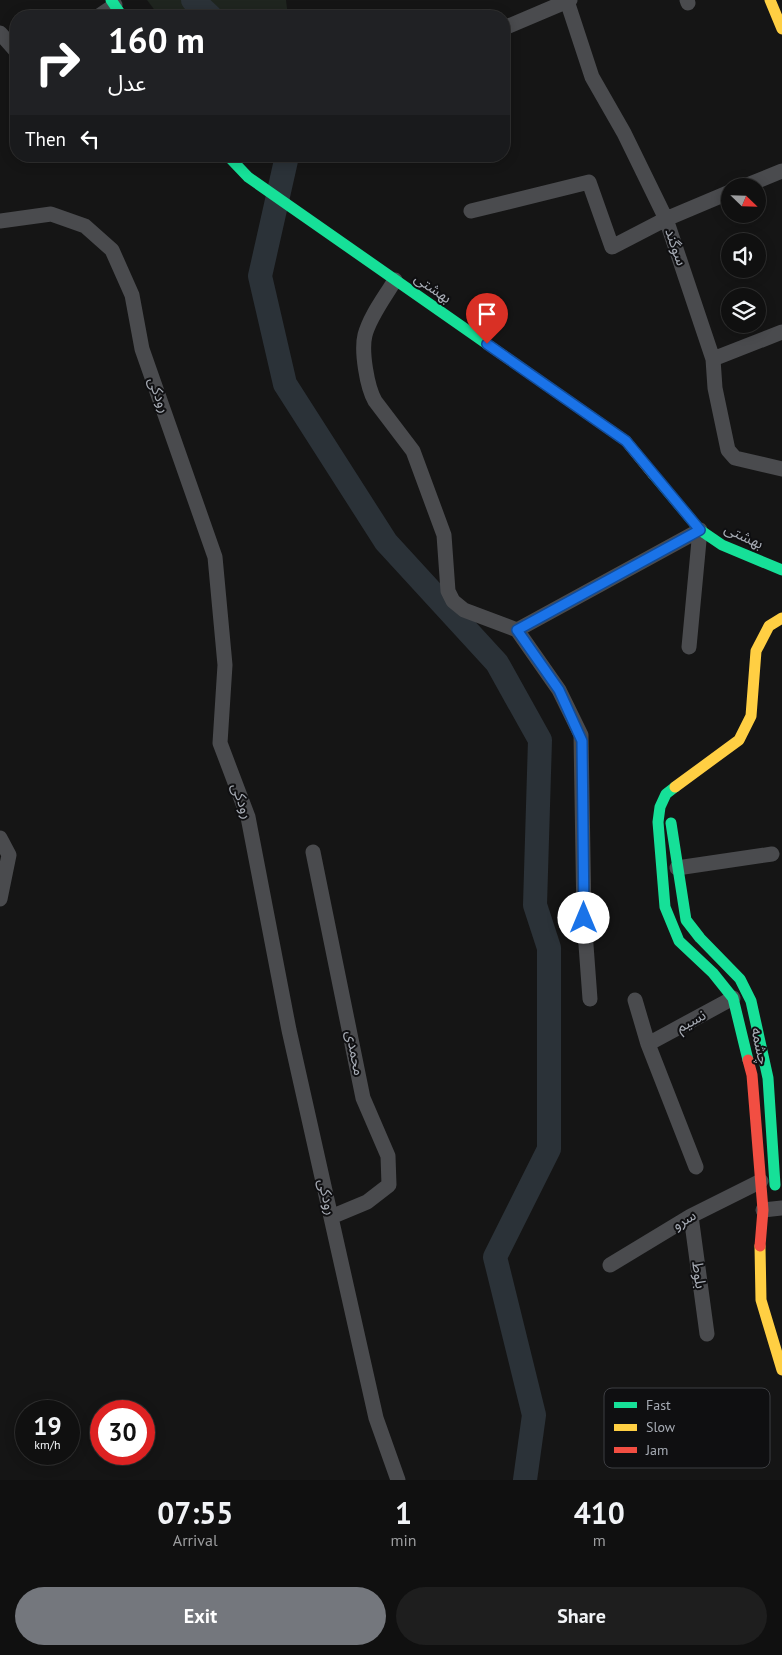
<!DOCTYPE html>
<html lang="en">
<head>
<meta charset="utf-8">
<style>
  body { margin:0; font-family:"PT Sans","Noto Sans Arabic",sans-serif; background:#1e1e1e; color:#f1f3f6; height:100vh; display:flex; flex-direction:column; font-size:19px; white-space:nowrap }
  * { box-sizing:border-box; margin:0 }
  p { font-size:16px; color:#9c9d9f }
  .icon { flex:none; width:28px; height:28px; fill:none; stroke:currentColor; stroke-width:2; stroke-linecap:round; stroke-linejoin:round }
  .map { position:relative; height:1480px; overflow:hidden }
  .details { display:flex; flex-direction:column; background:#101010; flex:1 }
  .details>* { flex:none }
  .guide { position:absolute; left:10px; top:10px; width:500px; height:152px; border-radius:20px; box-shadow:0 2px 12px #0003,0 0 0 1px #303030; background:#202124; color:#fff; overflow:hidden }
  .needle { width:32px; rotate:113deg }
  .fabs { position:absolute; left:721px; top:178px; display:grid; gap:10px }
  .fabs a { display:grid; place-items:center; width:45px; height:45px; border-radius:50%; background:#101010; box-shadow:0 2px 12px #0003,0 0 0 1px #303030; font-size:25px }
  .speed { position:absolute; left:15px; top:1400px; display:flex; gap:10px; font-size:25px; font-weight:700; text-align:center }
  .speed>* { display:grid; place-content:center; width:65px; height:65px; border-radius:50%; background:#101010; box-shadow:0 2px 12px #0003,0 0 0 1px #303030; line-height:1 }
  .speed small { font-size:12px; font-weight:400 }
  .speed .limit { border:8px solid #d22; background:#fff; color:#111 }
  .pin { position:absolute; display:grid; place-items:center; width:42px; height:42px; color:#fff; margin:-51px -21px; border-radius:50% 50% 50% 0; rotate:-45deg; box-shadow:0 0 5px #0007 }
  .pin .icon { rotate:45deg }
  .me { position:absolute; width:55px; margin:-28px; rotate:0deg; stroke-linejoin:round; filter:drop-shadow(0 0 4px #0008) }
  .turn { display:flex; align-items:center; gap:18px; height:105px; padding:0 15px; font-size:22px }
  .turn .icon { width:65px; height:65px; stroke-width:2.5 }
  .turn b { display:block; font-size:35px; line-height:42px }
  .then { display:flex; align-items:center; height:48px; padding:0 15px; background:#0003; gap:10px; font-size:19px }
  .eta { display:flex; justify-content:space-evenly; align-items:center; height:85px; text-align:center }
  .eta b { font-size:30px; font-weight:700; line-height:35px }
  .primary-button { display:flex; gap:10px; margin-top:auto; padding:10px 15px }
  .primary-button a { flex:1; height:58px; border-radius:30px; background:#74777d; color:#fff; font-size:20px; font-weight:700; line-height:58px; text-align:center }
  .primary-button a+a { background:#1e1e1e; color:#f1f3f6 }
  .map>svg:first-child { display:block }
</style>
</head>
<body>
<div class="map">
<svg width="782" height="1480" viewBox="0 0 782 1480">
  <rect width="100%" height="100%" fill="#151515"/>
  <!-- green -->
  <path fill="#1f251f" d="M147,0H286L288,16H159Z"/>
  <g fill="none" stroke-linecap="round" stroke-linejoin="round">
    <!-- river -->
    <path stroke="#2b3238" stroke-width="24" d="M193,0L210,16
      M287,156L260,276L285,384L386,542L497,663L540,740L535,905L549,948V1149L495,1257L534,1415L525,1480"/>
    <!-- street -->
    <path stroke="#4a4b4e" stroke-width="15" d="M687,0L688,3
      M567,1L592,77L624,133L666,219L713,359L715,388L728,450L735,458L782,469
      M99,16L115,5
      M504,28L570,0
      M0,33L16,51
      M745,186L782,171
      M471,211L589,182L612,247L666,219L730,192
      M0,221L51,214L85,226L112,250L132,295L142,349L215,557L225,665L220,743L248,817L289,1030L376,1418L398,1480
      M395,280C385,297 370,316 365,335C361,351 367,387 375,401L413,451L444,535L448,591L453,601L464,610L517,630L559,690L581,735L584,918L590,999
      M713,359L782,332
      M517,630L700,530
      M689,647L700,530
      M0,838L9,855L0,899
      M313,852L363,1098L388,1156L389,1185L367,1202L331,1217
      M677,868L772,854
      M635,1000L648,1044L696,1167
      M648,1044L733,998
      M763,1210L782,1208
      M691,1216L707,1334
      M610,1265L691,1216L761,1181"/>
    <!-- fast -->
    <path stroke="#16e098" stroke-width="11" d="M111,0L122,16
      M228,156L248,177L487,344
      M653,474L700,530L722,545L782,570
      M675,787L666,794L660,807L658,822L665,907L679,941L713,973L733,998L748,1060
      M671,823L686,920L700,938L740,979L751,1001L768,1078L775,1185"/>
    <!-- slow -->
    <path stroke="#ffcf43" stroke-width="11" d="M770,0L782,29
      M487,344L626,441L653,474
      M675,787L739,740L751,716L756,651L769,626L782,618
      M760,1246L761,1300L782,1370"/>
    <!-- jam -->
    <path stroke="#f24e42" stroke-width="11" d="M748,1060L752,1075L763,1210L760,1246"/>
  </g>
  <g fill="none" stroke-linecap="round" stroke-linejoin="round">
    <defs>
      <path id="route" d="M487,344L626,441L700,530L517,630L559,690L582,741L584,918"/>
    </defs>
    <!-- route casing -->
    <use href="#route" stroke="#114b97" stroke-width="12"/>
    <!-- route -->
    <use href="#route" stroke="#1a73e8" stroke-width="9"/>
  </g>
  <g text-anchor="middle" stroke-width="4" stroke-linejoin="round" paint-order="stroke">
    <!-- street labels -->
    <g font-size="15" fill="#a7acb5" stroke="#0f0f11">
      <text transform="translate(676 247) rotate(71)" y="5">سوگند</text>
      <text transform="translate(433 288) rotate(35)" y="5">بهشتی</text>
      <text transform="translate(159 395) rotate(70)" y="5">رودکی</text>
      <text transform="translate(744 536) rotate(25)" y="5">بهشتی</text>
      <text transform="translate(242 801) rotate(71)" y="5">رودکی</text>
      <text transform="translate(691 1021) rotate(-28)" y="5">نسیم</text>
      <text transform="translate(760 1046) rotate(78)" y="5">چشمه</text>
      <text transform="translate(355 1053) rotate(79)" y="5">محمدی</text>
      <text transform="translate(327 1197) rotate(77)" y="5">رودکی</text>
      <text transform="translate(684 1220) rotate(-30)" y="5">سرو</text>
      <text transform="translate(699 1275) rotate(82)" y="5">بلوط</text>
    </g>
  </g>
  <!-- legend -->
  <rect x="604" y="1388" width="166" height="80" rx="8" fill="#0f0f11" stroke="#3d3e42" stroke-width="1"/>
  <rect x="614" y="1402" width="23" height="6" fill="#16e098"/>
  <rect x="614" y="1424" width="23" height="7" fill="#ffcf43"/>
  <rect x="614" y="1447" width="23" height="6" fill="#f24e42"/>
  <g font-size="14" fill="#a7acb5">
    <text x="646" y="1410">Fast</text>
    <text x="646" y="1432">Slow</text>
    <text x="646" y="1455">Jam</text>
  </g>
</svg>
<div class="fabs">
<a><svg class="needle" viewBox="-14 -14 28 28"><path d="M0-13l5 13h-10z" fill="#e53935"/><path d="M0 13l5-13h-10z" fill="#9c9d9f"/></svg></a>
<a><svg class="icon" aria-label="sound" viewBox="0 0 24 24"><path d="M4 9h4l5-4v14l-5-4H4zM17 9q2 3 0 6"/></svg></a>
<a><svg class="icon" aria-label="layers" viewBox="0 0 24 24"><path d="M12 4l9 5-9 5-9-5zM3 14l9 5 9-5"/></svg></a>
</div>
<div class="speed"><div>19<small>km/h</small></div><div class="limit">30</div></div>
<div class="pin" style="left:487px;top:344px;background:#d93025"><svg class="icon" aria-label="arrive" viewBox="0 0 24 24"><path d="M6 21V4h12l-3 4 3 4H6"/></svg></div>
<svg class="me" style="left:584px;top:918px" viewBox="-20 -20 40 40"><circle r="19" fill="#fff"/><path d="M0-13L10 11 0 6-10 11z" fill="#1a73e8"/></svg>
<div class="guide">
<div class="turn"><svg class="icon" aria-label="right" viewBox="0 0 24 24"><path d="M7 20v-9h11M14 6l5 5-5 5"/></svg><div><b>160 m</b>عدل</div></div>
<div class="then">Then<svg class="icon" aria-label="left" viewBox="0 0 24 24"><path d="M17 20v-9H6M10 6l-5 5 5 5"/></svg></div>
</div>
</div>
<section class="details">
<div class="eta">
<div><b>07:55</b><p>Arrival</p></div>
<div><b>1</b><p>min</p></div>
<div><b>410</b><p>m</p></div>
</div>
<div class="primary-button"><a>Exit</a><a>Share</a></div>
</section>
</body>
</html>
